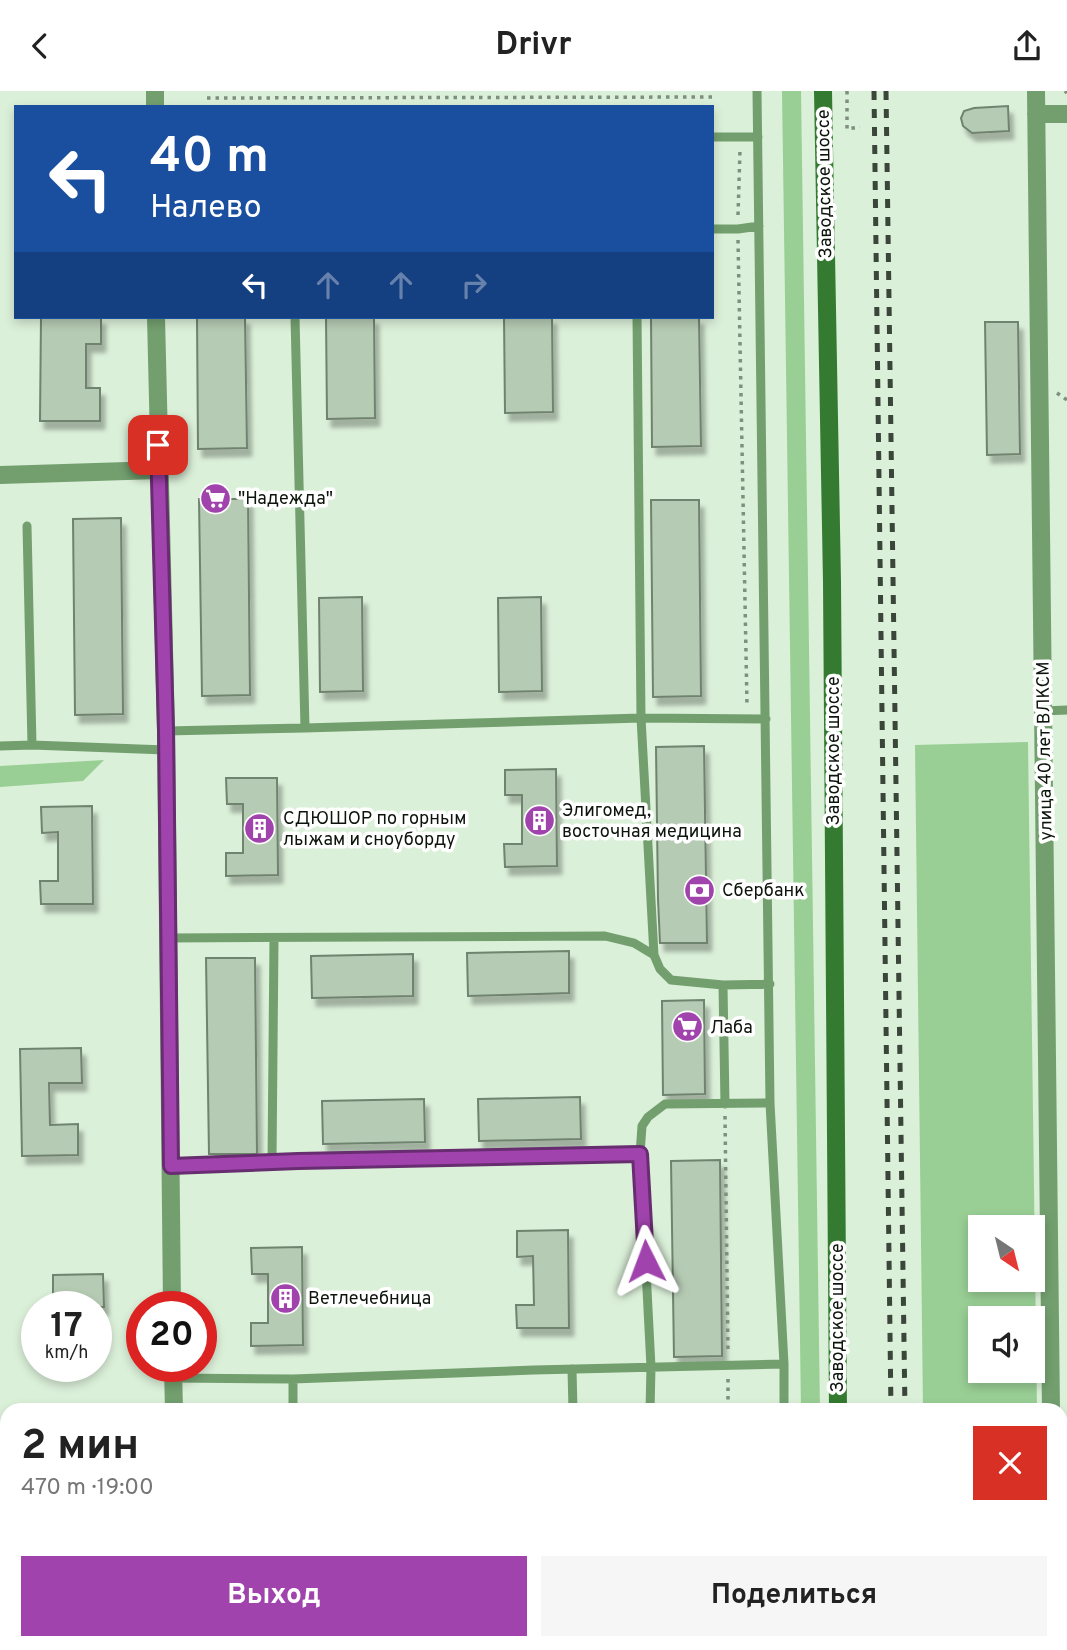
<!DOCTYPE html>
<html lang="ru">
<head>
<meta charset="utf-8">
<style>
  body { margin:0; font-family:Overpass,sans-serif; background:#f6f6f6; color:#222; height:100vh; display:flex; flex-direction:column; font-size:26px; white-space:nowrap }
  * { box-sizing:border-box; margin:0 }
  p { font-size:23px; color:#767676 }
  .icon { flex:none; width:38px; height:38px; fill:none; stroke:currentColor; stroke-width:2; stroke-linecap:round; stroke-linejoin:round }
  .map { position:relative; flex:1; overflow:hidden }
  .details { position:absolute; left:0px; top:1312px; width:1068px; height:247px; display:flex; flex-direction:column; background:#fff; border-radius:21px 21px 0 0; box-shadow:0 4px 10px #0003 }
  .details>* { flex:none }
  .hud { position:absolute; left:14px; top:14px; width:700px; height:214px; border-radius:0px; box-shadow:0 4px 10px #0003; background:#1a4fa0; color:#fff; overflow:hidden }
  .needle { width:46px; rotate:145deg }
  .buttons { position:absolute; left:968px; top:1124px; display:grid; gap:14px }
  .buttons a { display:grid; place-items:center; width:77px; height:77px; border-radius:0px; background:#fff; box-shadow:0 4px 10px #0003; font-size:35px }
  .speed { position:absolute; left:21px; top:1200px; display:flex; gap:14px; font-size:35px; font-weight:700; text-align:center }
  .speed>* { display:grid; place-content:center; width:91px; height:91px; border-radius:50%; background:#fff; box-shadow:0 4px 10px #0003; line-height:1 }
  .speed small { font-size:18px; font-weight:400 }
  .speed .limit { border:10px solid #d22; background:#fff; color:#111 }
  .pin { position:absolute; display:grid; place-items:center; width:60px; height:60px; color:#fff; margin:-30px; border-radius:14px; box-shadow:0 4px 10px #0006 }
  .me { position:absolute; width:77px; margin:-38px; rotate:357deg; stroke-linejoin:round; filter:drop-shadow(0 0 5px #0008) }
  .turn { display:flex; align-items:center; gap:24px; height:147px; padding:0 21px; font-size:32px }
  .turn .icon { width:91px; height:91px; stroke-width:2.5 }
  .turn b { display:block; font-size:49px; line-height:60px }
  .lanes { display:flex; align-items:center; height:66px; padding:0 21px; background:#0003; justify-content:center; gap:35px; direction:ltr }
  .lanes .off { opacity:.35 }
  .round { display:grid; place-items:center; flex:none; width:74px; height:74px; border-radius:0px; background:#f6f6f6 }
  .overview { display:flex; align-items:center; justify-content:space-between; height:119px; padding:0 21px }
  h1 { font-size:42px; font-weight:700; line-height:52px }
  .action { display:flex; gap:14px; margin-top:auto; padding:14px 21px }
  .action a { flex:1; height:80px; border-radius:0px; background:#a043ad; color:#fff; font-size:28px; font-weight:700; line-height:80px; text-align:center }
  .action a+a { background:#f6f6f6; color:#222 }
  header { display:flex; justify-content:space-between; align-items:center; height:91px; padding:0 21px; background:#fff; font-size:32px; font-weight:700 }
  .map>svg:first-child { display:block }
</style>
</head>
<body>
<header><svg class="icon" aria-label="back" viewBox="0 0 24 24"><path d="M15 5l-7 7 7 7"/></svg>Drivr<svg class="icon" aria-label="share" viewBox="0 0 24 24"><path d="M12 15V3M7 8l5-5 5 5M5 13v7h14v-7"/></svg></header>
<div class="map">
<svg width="1067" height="1559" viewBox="0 0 1067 1559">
  <defs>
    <filter id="shadow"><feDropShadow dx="4.5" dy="8" stdDeviation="2" flood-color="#0004"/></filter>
  </defs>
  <rect width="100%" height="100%" fill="#dbf0d9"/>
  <!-- green -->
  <path fill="#99cf95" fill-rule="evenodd" d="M782,0H801L820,1320L801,1319Z
    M1028,651L1037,1319H923L915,654ZM980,1136H1032V1188H980ZM980,1227H1032V1279H980Z
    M104,669L83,690L0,696V675Z
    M926,1552H1039V1559H926Z"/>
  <!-- building -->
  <path fill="#b6cbb4" stroke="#70836e" stroke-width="2" filter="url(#shadow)" d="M1008,15L1009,40L972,42L963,35L961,27L964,20L974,17Z
    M41,226H101V253H86V297H100V330H40Z
    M197,226H245L247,357L198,358Z
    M326,226H374L375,327L327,328Z
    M504,226H552L553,321L505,322Z
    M651,226H699L701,355L652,356Z
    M985,231H1018L1020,363L987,364Z
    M199,408H248L250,604L202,605Z
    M651,409H699L701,605L653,606Z
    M121,427L123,623L75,624L73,428Z
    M362,506L363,600L320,601L319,507Z
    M541,506L542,600L499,601L498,507Z
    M704,655L707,852H660L658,808L656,656Z
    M556,678L557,775L505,776L504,753H522V704H505V679Z
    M226,687H277L278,784L226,785V762H243V713H227Z
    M92,715L93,813H41L40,790H58V741L42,742L41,716Z
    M569,860V902L468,905L467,862Z
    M413,863V905L312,907L311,865Z
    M206,867H255L257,1063H209Z
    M704,909L705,1003L663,1004L662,910Z
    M81,957L82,992H49L50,1034L78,1033V1064L22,1065L20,958Z
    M580,1006L581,1048L479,1050L478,1008Z
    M424,1008L425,1051L323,1053L322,1010Z
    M720,1069L722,1265L674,1266L671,1070Z
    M568,1139L569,1237H517L516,1214H534L533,1165L517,1166V1140Z
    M302,1156L303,1254L251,1255V1232H268V1183H252L251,1157Z
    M103,1183L104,1216H69V1209L53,1210V1184Z"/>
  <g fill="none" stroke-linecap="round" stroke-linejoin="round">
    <!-- path -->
    <path stroke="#7f8e7e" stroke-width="3.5" stroke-dasharray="3.5 5" stroke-linecap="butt" d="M847,0V38L860,36
      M1065,0L1067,2
      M207,7L713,6
      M738,124L740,59
      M738,149L747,614
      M1057,302L1067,309
      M725,1025L728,1263
      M728,1288V1320
      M731,1552V1559"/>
    <!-- service -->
    <path stroke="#739f6f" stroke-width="9" d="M757,0L770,1012L784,1273V1320
      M712,46H758
      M712,138H738L759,135
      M637,226L641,627L654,864
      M27,435L32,654
      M1043,620L1067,619
      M305,637L641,627L766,628
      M166,640L305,637L295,226
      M0,655L32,654L166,659
      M169,847L605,845L634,852L654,864L660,878L671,889L723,894L770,893
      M723,894L725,1013
      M640,1063L651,1276L650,1320
      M272,1071L274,847
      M171,1075L272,1071L640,1063L642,1035L648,1026L665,1013L770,1012
      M572,1278L573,1320
      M173,1287L293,1288L534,1279L784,1273
      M293,1320V1288
      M73,1552V1559
      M416,1552L418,1559
      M786,1552V1559"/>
    <!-- minor -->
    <path stroke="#739f6f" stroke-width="18" d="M0,384L159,379"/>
    <!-- tertiary -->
    <path stroke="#739f6f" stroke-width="18" d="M1036,0L1051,1320
      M155,16V0
      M1036,23H1067
      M156,226L166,640L172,1216
      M173,1276L174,1320
      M179,1552V1559
      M1054,1552V1559"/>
    <!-- secondary -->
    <path stroke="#347a31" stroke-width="18" d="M823,0L832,491L838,1320
      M840,1552V1559"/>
    <!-- rail -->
    <path stroke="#3b463a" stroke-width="5" stroke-dasharray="9 9" stroke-linecap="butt" d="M874,0L891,1320
      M886,0L905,1320
      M896,1552V1559
      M909,1552V1559"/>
  </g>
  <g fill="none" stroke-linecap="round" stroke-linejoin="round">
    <defs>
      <path id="route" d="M158,354L166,639L171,1075L298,1070L640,1063L646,1170"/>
    </defs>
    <!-- route casing -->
    <use href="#route" stroke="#682c70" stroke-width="18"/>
    <!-- route -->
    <use href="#route" stroke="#a043ad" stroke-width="12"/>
  </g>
  <!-- icons -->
  <defs>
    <symbol id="supermarket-disc" viewBox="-11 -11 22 22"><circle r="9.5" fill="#a043ad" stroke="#fff"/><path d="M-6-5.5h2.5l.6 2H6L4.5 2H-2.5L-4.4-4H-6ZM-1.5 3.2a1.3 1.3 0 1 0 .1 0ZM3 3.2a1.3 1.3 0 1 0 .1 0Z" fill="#fff"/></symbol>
    <symbol id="building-disc" viewBox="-11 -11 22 22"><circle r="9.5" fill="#a043ad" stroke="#fff"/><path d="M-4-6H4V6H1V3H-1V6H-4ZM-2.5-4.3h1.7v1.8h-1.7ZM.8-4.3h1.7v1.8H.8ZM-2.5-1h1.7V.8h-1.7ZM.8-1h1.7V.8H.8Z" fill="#fff"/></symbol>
    <symbol id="bank-disc" viewBox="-11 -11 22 22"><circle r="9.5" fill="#a043ad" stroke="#fff"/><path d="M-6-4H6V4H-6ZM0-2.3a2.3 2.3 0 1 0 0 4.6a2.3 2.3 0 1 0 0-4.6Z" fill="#fff"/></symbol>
  </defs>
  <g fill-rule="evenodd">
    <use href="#supermarket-disc" x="198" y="390" width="35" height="35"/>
    <use href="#building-disc" x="522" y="712" width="35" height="35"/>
    <use href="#building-disc" x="242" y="720" width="35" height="35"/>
    <use href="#bank-disc" x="682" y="782" width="35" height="35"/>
    <use href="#supermarket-disc" x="670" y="918" width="35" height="35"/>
    <use href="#building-disc" x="268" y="1190" width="35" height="35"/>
  </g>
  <g text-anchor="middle" stroke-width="7" stroke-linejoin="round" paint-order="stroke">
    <!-- street labels -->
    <g font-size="18" fill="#0c140c" stroke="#fff">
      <text transform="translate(824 93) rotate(-91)" y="6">Заводское шоссе</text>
      <text transform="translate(833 660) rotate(-90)" y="6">Заводское шоссе</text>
      <text transform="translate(1044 660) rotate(-91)" y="6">улица 40 лет ВЛКСМ</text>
      <text transform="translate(837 1227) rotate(-90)" y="6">Заводское шоссе</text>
    </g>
    <!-- poi labels -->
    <g font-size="18" fill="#0c140c" stroke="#fff" text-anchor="start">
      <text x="238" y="413">"Надежда"</text>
      <text x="562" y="725">Элигомед,<tspan x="562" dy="21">восточная медицина</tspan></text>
      <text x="283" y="733">СДЮШОР по горным<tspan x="283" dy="21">лыжам и сноуборду</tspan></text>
      <text x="722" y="805">Сбербанк</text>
      <text x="710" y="942">Лаба</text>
      <text x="308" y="1213">Ветлечебница</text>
    </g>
  </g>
</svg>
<div class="buttons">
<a><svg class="needle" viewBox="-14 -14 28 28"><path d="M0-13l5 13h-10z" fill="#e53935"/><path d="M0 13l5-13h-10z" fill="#767676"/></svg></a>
<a><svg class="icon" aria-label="sound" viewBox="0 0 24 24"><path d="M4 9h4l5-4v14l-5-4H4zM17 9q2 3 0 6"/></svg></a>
</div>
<div class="speed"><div>17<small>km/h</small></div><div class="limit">20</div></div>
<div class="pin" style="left:158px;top:354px;background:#d93025"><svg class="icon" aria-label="arrive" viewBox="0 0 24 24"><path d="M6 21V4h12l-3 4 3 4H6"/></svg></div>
<svg class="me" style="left:646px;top:1170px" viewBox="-20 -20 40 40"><path d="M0-17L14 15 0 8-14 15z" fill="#a043ad" stroke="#fff" stroke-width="4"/></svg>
<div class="hud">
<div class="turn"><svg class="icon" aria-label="left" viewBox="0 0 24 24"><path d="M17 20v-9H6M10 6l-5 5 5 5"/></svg><div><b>40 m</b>Налево</div></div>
<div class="lanes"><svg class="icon" aria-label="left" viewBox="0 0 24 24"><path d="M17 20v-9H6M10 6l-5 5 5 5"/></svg><svg class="icon off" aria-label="ahead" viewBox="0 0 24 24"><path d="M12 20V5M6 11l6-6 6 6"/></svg><svg class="icon off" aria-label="ahead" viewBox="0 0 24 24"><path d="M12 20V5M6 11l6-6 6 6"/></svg><svg class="icon off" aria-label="right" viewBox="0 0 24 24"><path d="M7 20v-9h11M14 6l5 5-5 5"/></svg></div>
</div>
<section class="details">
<div class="overview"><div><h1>2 мин</h1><p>470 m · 19:00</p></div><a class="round" style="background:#d93025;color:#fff"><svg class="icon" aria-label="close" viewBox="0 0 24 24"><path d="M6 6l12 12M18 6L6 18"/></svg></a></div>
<div class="action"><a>Выход</a><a>Поделиться</a></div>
</section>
</div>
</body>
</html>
